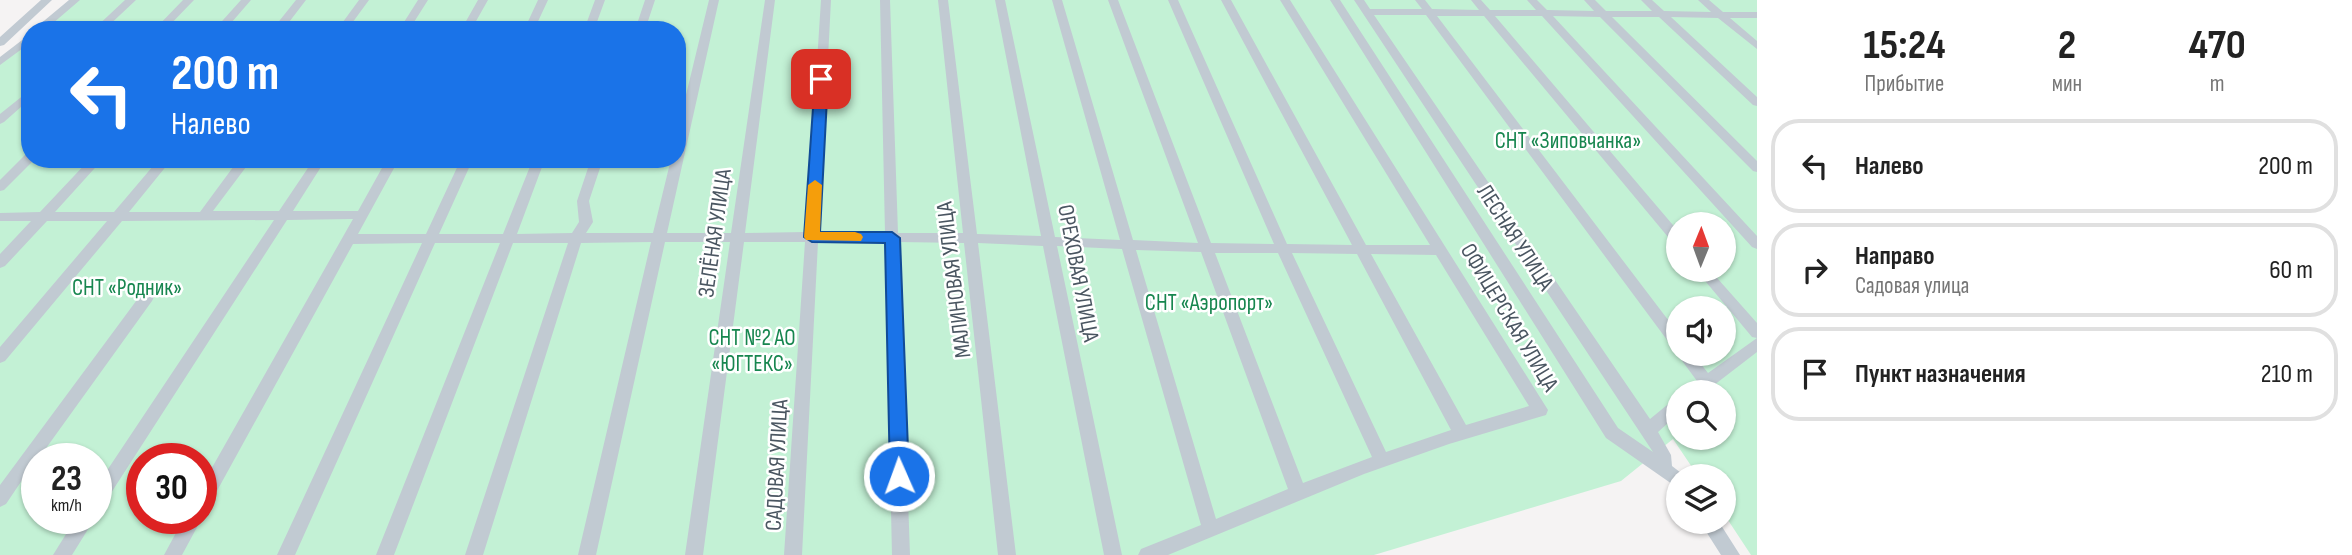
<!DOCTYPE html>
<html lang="ru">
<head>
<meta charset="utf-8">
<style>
  body { margin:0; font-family:"Sofia Sans Condensed",sans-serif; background:#f2f2f2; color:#222; height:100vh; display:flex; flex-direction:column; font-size:26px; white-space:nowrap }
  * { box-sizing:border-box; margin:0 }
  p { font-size:23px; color:#767676 }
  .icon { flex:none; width:38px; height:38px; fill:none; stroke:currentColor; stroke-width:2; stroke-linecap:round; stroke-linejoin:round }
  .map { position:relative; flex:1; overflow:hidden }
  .side { display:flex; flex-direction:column; background:#fff; width:595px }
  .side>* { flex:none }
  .banner { position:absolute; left:21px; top:21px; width:665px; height:147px; border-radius:28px; box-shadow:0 2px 5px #0004; background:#1a73e8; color:#fff; overflow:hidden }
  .needle { width:46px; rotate:1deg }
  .fabs { position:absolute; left:1666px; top:212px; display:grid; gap:14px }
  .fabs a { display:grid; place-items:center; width:70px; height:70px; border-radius:50%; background:#fff; box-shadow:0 2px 5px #0004; font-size:35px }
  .speed { position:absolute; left:21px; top:443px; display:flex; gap:14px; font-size:35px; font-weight:700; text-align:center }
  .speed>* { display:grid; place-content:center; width:91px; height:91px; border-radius:50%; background:#fff; box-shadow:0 2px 5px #0004; line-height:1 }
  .speed small { font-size:18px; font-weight:400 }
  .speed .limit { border:10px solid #d22; background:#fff; color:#111 }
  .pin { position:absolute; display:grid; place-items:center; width:60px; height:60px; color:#fff; margin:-30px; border-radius:14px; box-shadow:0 4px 10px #0006 }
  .me { position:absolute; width:77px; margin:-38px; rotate:358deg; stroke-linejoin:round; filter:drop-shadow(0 0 5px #0008) }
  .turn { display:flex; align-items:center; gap:24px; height:147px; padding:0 35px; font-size:32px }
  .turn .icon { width:91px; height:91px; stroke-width:2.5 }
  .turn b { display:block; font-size:49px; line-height:60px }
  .eta { display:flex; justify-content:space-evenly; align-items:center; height:119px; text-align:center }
  .eta b { font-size:42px; font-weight:700; line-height:49px }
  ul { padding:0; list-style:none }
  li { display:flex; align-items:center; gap:21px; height:94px; margin:0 14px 10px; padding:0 21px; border:4px solid #e0e0e0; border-radius:28px }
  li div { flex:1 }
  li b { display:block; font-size:26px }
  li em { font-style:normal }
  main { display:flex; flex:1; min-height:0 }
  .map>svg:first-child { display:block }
</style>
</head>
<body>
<main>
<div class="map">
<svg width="1757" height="555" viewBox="0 0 1757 555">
  <rect width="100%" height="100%" fill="#f5f3f3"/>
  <!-- green -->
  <path fill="#c3f1d5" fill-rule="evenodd" d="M72,0H1757V555H1751L1724,514V476H1698L1673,439L1621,481L1374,555H0V62L30,37V159H677V30H38ZM1678,224H1724V270H1678ZM1678,308H1724V354H1678ZM1678,392H1724V438H1678ZM37,458H96V518H37ZM142,458H201V518H142Z"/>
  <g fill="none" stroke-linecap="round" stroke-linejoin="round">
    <!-- minor -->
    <path fill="#c1cad2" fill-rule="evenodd" d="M41,0H52L4,45L0,46V37Z
      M69,0H80L45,30H33Z
      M125,0H136L104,30H93Z
      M183,0H194L165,30H154Z
      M241,0H251L225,30H214Z
      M296,0H306L283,30H272Z
      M359,0H369L347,30H337Z
      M418,0H428L409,30H399Z
      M478,0H488L471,30H461Z
      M538,0H548L534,30H524Z
      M595,0H605L594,30H584Z
      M645,0H655L645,30H635Z
      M709,0H719L667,233H731L765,0H775L745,233L806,232L821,0H831L819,233H885L880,0H890L898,233H963L938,0H948L977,234L1041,236L995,0H1005L1055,237L1120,240L1052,0H1062L1133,240L1198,243L1108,0H1118L1211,243L1274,244L1168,0H1178L1287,244L1352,245L1221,0H1231L1366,245H1430L1280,0H1290L1548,410L1546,415L1449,444L1364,474L1168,555H1138L1141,549L1201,525L1122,249L1057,246L1122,555H1104L1043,246L978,243L1016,555H998L964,243L899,242L910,555H892L885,242H818L802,555H784L805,242H744L703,555H685L730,242H665L596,555H578L651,242L581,243L483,555H465L568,243H513L394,555H376L500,243H435L295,555H277L422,243L353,244L207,509L201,511V487L353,219L287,220L102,507L96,509V487L274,220L122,221L5,361L0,363V347L107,221H47L5,266L0,268V254L31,221H0V213L40,212L90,159H103L55,212H114L159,159H172L129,212H200L239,159H252L213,211H279L314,159H326L293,211H358L387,159H399L358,234H426L461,159H473L439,234H503L533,159H545L517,234L572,233L579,222L577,201L591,159H603L589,201L593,222L586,233H653L671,159H677V132ZM1136,250L1201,252L1288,489L1216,519ZM1215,253H1278L1372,457L1303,483ZM1292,253L1357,254L1451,430L1386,452ZM1371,254L1436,255L1529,406L1466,425Z
      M1330,0H1340L1618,428L1653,452L1354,0H1364L1370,9H1422L1415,0H1425L1432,9L1479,10L1471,0H1481L1490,10H1536L1527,0H1537L1547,10L1594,11L1584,0H1595L1606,11H1652L1641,0H1652L1664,11L1711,12L1698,0H1709L1723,12H1757V18H1730L1757,41V49L1718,18L1671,17L1757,97V106L1753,105L1659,17H1612L1757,161V172L1753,171L1600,17L1553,16L1757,236V249L1752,247L1542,16H1495L1678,231V244L1673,243L1484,16H1437L1678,333V350L1673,348L1426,15H1374L1650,419L1672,401L1678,399V414L1658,432L1671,455L1672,466L1685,476H1678V486L1672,484L1606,438Z
      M30,34V43L0,65V57Z
      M30,90V99L4,122L0,124V114Z
      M30,153V159L34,160L4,190L0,191V180L26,154Z
      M1696,270H1710L1757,323V352L1705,392H1686L1697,381L1680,358L1677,354L1678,353L1693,354L1708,373L1757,338L1752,337Z
      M147,292L154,297L152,301L39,458H37L6,504L0,507V485L142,293Z
      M201,517L202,518L182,555H164L184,518Z
      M76,518H95L72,555H53Z
      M1700,522H1719L1740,555H1721Z"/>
  </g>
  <!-- route -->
  <path fill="#1a73e8" stroke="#114b97" stroke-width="2" d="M821,75L828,79L820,232H892L900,238L909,476L906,481L899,484L892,481L890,476L885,243L812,242L804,237L815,79Z"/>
  <!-- slow -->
  <path fill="#f59e0b" d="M815,180L822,185L820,232H855L861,234L863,237L861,241L806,240L804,237L808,185Z"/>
  <g text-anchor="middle" stroke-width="5" stroke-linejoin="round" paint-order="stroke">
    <!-- park labels -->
    <g font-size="23" fill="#17864f" stroke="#fff">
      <text x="1568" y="148">СНТ «Зиповчанка»</text>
      <text x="127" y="295">СНТ «Родник»</text>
      <text x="1209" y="310">СНТ «Аэропорт»</text>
      <text x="752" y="345">СНТ №2 АО<tspan x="752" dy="26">«ЮГТЕКС»</tspan></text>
    </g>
    <!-- street labels -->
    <g font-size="23" fill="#4a5661" stroke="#fff">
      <text transform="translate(714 233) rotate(-82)" y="8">ЗЕЛЁНАЯ УЛИЦА</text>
      <text transform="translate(1516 237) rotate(57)" y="8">ЛЕСНАЯ УЛИЦА</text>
      <text transform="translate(1079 273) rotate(79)" y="8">ОРЕХОВАЯ УЛИЦА</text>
      <text transform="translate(953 280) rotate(-97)" y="8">МАЛИНОВАЯ УЛИЦА</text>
      <text transform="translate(1510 317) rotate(59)" y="8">ОФИЦЕРСКАЯ УЛИЦА</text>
      <text transform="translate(776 465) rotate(-87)" y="8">САДОВАЯ УЛИЦА</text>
    </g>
  </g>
</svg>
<div class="fabs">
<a><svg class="needle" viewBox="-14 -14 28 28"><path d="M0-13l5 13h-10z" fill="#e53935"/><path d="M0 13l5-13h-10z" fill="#767676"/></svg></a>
<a><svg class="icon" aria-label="sound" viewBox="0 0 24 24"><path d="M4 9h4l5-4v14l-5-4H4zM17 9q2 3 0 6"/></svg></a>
<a><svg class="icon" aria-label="search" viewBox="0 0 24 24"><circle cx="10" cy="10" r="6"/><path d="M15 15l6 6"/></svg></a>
<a><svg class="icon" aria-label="layers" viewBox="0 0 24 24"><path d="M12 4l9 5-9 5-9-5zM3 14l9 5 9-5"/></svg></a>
</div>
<div class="speed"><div>23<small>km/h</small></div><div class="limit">30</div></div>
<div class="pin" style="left:821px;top:79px;background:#d93025"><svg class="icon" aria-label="arrive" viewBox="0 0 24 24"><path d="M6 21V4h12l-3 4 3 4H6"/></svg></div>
<svg class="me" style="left:899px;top:476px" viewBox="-20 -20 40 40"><circle r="17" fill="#1a73e8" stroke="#fff" stroke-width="3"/><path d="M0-11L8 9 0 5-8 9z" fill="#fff"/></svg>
<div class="banner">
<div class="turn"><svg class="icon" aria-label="left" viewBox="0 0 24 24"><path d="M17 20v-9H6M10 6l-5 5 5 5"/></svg><div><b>200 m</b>Налево</div></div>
</div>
</div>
<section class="side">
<div class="eta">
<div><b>15:24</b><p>Прибытие</p></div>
<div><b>2</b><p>мин</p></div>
<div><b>470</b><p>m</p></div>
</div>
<ul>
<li><svg class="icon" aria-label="left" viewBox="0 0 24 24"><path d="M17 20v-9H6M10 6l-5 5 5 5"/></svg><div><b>Налево</b></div><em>200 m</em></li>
<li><svg class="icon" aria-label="right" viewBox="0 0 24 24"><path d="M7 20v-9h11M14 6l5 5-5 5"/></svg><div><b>Направо</b><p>Садовая улица</p></div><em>60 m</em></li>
<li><svg class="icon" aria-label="arrive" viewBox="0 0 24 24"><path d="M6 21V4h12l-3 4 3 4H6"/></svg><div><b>Пункт назначения</b></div><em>210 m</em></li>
</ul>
</section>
</main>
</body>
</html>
